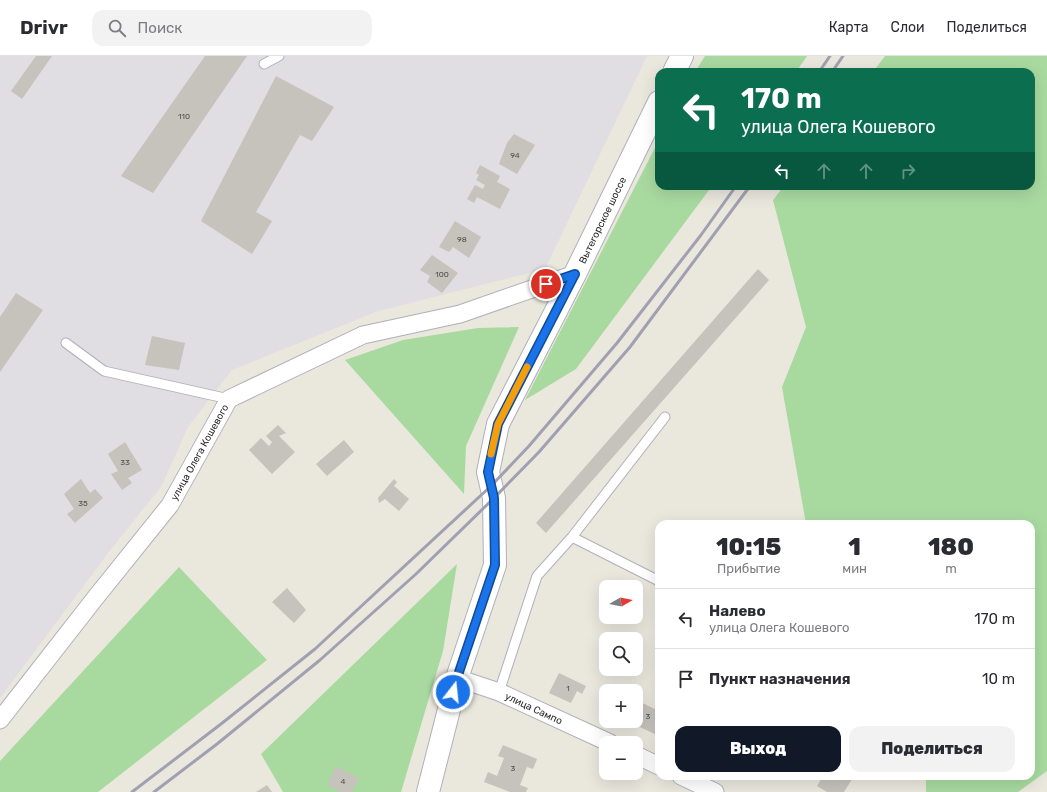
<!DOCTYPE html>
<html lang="ru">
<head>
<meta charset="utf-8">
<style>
  body { margin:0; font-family:Rubik,sans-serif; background:#f2f2f3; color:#2b2b33; height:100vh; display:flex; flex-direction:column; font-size:15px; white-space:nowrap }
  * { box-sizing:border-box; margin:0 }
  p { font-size:13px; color:#7c7c81 }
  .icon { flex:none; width:22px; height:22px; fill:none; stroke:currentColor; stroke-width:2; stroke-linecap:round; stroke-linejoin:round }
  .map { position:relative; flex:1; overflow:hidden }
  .drawer { position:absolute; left:655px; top:464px; width:380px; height:260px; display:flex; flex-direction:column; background:#fff; border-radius:12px; box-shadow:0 4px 16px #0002 }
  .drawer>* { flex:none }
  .hud { position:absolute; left:655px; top:12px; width:380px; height:122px; border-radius:12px; box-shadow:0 4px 16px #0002; background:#0b6e4f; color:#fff; overflow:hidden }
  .needle { width:26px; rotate:81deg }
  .tools { position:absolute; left:599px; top:524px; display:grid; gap:8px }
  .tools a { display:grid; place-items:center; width:44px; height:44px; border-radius:8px; background:#fff; box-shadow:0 4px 16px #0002; font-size:20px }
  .pin { position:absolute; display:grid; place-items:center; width:34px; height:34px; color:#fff; margin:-17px; border:2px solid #fff; border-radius:50%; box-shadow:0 1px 4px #0007 }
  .me { position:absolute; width:44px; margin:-22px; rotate:16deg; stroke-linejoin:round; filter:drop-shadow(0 0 3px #0008) }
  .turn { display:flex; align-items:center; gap:14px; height:84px; padding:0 20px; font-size:18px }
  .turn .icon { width:52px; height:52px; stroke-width:2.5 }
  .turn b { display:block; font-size:28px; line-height:34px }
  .lanes { display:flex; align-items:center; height:38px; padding:0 20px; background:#0003; justify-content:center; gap:20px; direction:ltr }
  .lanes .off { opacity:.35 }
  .eta { display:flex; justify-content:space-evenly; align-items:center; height:68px; text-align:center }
  .eta b { font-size:24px; font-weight:800; line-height:28px }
  .primary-button { display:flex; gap:8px; margin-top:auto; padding:8px 20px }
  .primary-button a { flex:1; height:46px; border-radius:12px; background:#111827; color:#fff; font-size:16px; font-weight:800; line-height:46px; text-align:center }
  .primary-button a+a { background:#f2f2f3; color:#2b2b33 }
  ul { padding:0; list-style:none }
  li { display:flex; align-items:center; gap:12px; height:60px; padding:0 20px; border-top:1px solid #e1e1e2 }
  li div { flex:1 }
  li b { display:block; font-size:15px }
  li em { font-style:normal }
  header { display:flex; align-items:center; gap:24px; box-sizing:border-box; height:56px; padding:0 20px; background:#fff; border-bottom:1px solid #e1e1e2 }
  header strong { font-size:19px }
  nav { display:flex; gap:22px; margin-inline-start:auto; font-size:14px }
  .search { width:280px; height:36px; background:#f2f2f3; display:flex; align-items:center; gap:10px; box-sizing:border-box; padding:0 14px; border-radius:12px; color:#7c7c81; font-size:15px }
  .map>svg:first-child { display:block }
</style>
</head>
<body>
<header>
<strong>Drivr</strong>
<div class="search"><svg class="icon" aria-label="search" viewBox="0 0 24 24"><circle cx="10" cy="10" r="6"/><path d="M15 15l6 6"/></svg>Поиск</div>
<nav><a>Карта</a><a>Слои</a><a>Поделиться</a></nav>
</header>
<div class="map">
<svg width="1047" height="736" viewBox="0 0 1047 736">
  <rect width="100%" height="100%" fill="#eae7dd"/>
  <!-- industrial -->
  <path fill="#e0dde3" d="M0,0H647L545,213L378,255L232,314L188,371L161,431L111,493L0,642Z"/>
  <!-- green -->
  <path fill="#a8daa0" d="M705,0H807L796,16H695Z
    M885,0H1047V715L1018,736H926V720H1031V468H806L782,331L806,271L773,144L784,130H1031V16H873Z
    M659,84V130H712L576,313L525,344Z
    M519,271L466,390L464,438L345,304L403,284L478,272Z
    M457,508L443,595L401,736H283L261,698Z
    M179,511L267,604L98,736H0V705Z"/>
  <!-- building -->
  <path fill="#c5c3bc" d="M36,0H52L22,43L11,35Z
    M205,0H247L153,137L121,120Z
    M276,20L334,51L312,85L300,79L256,156L272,165L252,198L201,165Z
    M514,78L535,89L517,118L499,108L507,87Z
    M480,109L500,120L497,126L510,133L500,153L477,141L474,147L467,143L475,129L483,133L485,129L476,124L479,119L476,117Z
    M455,165L481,181L469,202L453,191L449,196L439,191Z
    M432,199L458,217L442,237L427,226L430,220L420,214Z
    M758,213L769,224L546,477L536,467Z
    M16,237L43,254L0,316V261Z
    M152,280L185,287L179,314L145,309Z
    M278,369L286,377L279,380L295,396L272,418L249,394L261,382L269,390L272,386L266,380Z
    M344,384L354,396L327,420L316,408Z
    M125,386L142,414L128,422L132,427L122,434L111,418L118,415L108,398Z
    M81,423L90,437L95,433L103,442L75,467L67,458L74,453L64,438Z
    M394,423L397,426L394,430L409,443L399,455L385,443L379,447L378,442Z
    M287,532L306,554L294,567L272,546Z
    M559,617L586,630L582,638L577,635L571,647L549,637Z
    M636,644L659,655V680L627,665H636Z
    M503,689L537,703L533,713L527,711L520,729L528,732L526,736H510L484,726L488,716L497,720L504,702L498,700Z
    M336,710L359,722L352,736H340L327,729Z
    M823,720H854L844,736H827L817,730Z
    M267,729L272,736H256Z"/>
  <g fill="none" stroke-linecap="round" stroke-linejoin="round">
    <defs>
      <path id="service" d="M264,8L279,0
        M66,287L104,315L229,343
        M572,481L659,525
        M499,636L537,520L572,481L665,361"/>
      <path id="minor" d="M457,622L499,636L610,687
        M0,664L96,541L170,449L229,343L363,279L460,258L575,218
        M636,699L659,710
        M681,720L715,736"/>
      <path id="secondary" d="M674,16L682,0
        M428,736L457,622L495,509L494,442L488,416L498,368L575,218L659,46"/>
    </defs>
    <!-- service casing -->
    <use href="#service" stroke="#b0b0bb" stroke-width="11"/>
    <!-- minor casing -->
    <use href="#minor" stroke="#b0b0bb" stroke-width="19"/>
    <!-- secondary casing -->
    <use href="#secondary" stroke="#b0b0bb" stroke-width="24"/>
    <!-- service -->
    <use href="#service" stroke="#fff" stroke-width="9"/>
    <!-- minor -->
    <use href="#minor" stroke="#fff" stroke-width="17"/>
    <!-- secondary -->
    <use href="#secondary" stroke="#fff" stroke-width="22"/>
    <!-- rail -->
    <path stroke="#a1a0b1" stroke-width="3" d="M819,16L830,0
      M832,16L843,0
      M132,736L221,668L315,593L491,430L529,390L617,287L701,179L736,130
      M154,736L217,688L320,604L416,518L494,442L539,396L630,291L750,130"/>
  </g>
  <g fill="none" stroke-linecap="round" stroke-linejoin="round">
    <defs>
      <path id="route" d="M453,636L457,622L495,509L494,442L488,416L498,368L575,218L546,228"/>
    </defs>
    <!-- route casing -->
    <use href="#route" stroke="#114b97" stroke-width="10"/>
    <!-- route -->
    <use href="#route" stroke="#1a73e8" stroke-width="7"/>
    <!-- slow -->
    <path stroke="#f59e0b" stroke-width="7" d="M491,398L498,368L527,311"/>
  </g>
  <g text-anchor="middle" stroke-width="3.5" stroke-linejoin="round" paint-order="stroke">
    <!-- number labels -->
    <g font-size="8" fill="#50504e">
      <text x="184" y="63">110</text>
      <text x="515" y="102">94</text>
      <text x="462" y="186">98</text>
      <text x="442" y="221">100</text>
      <text x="125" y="409">33</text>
      <text x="83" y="450">35</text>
      <text x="568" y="635">1</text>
      <text x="648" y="663">3</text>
      <text x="513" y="715">3</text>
      <text x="343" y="728">4</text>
    </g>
    <!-- street labels -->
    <g font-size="10" fill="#292929" stroke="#fff">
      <text transform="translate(602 164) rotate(-64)" y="4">Вытегорское шоссе</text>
      <text transform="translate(199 396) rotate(-61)" y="4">улица Олега Кошевого</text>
      <text transform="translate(534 652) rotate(25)" y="4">улица Сампо</text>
    </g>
  </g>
</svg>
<div class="tools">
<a><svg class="needle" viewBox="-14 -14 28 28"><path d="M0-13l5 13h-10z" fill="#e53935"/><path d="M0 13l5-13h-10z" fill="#7c7c81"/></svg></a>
<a><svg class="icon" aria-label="search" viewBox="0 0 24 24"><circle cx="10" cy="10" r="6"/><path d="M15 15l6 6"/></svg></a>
<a>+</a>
<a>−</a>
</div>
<div class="pin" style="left:546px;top:228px;background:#d93025"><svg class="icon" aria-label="arrive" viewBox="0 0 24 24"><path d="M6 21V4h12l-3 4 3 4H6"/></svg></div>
<svg class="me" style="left:453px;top:636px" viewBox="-20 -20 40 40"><circle r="17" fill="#1a73e8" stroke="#fff" stroke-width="3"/><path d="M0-11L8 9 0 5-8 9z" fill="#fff"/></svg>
<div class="hud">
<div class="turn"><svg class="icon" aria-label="left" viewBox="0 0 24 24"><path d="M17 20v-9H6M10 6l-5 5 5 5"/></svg><div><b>170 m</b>улица Олега Кошевого</div></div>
<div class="lanes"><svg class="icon" aria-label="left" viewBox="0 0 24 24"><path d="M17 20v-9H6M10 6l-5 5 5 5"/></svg><svg class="icon off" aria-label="ahead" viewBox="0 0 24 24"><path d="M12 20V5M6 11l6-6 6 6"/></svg><svg class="icon off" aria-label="ahead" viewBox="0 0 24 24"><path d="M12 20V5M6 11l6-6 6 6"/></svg><svg class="icon off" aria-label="right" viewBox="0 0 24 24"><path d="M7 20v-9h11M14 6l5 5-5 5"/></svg></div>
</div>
<section class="drawer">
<div class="eta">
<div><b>10:15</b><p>Прибытие</p></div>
<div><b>1</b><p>мин</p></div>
<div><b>180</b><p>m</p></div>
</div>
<ul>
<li><svg class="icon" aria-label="left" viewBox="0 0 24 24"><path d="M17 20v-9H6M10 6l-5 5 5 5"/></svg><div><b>Налево</b><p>улица Олега Кошевого</p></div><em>170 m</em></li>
<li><svg class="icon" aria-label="arrive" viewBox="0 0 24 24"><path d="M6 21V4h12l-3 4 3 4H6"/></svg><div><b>Пункт назначения</b></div><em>10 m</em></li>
</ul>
<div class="primary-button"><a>Выход</a><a>Поделиться</a></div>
</section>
</div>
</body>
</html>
